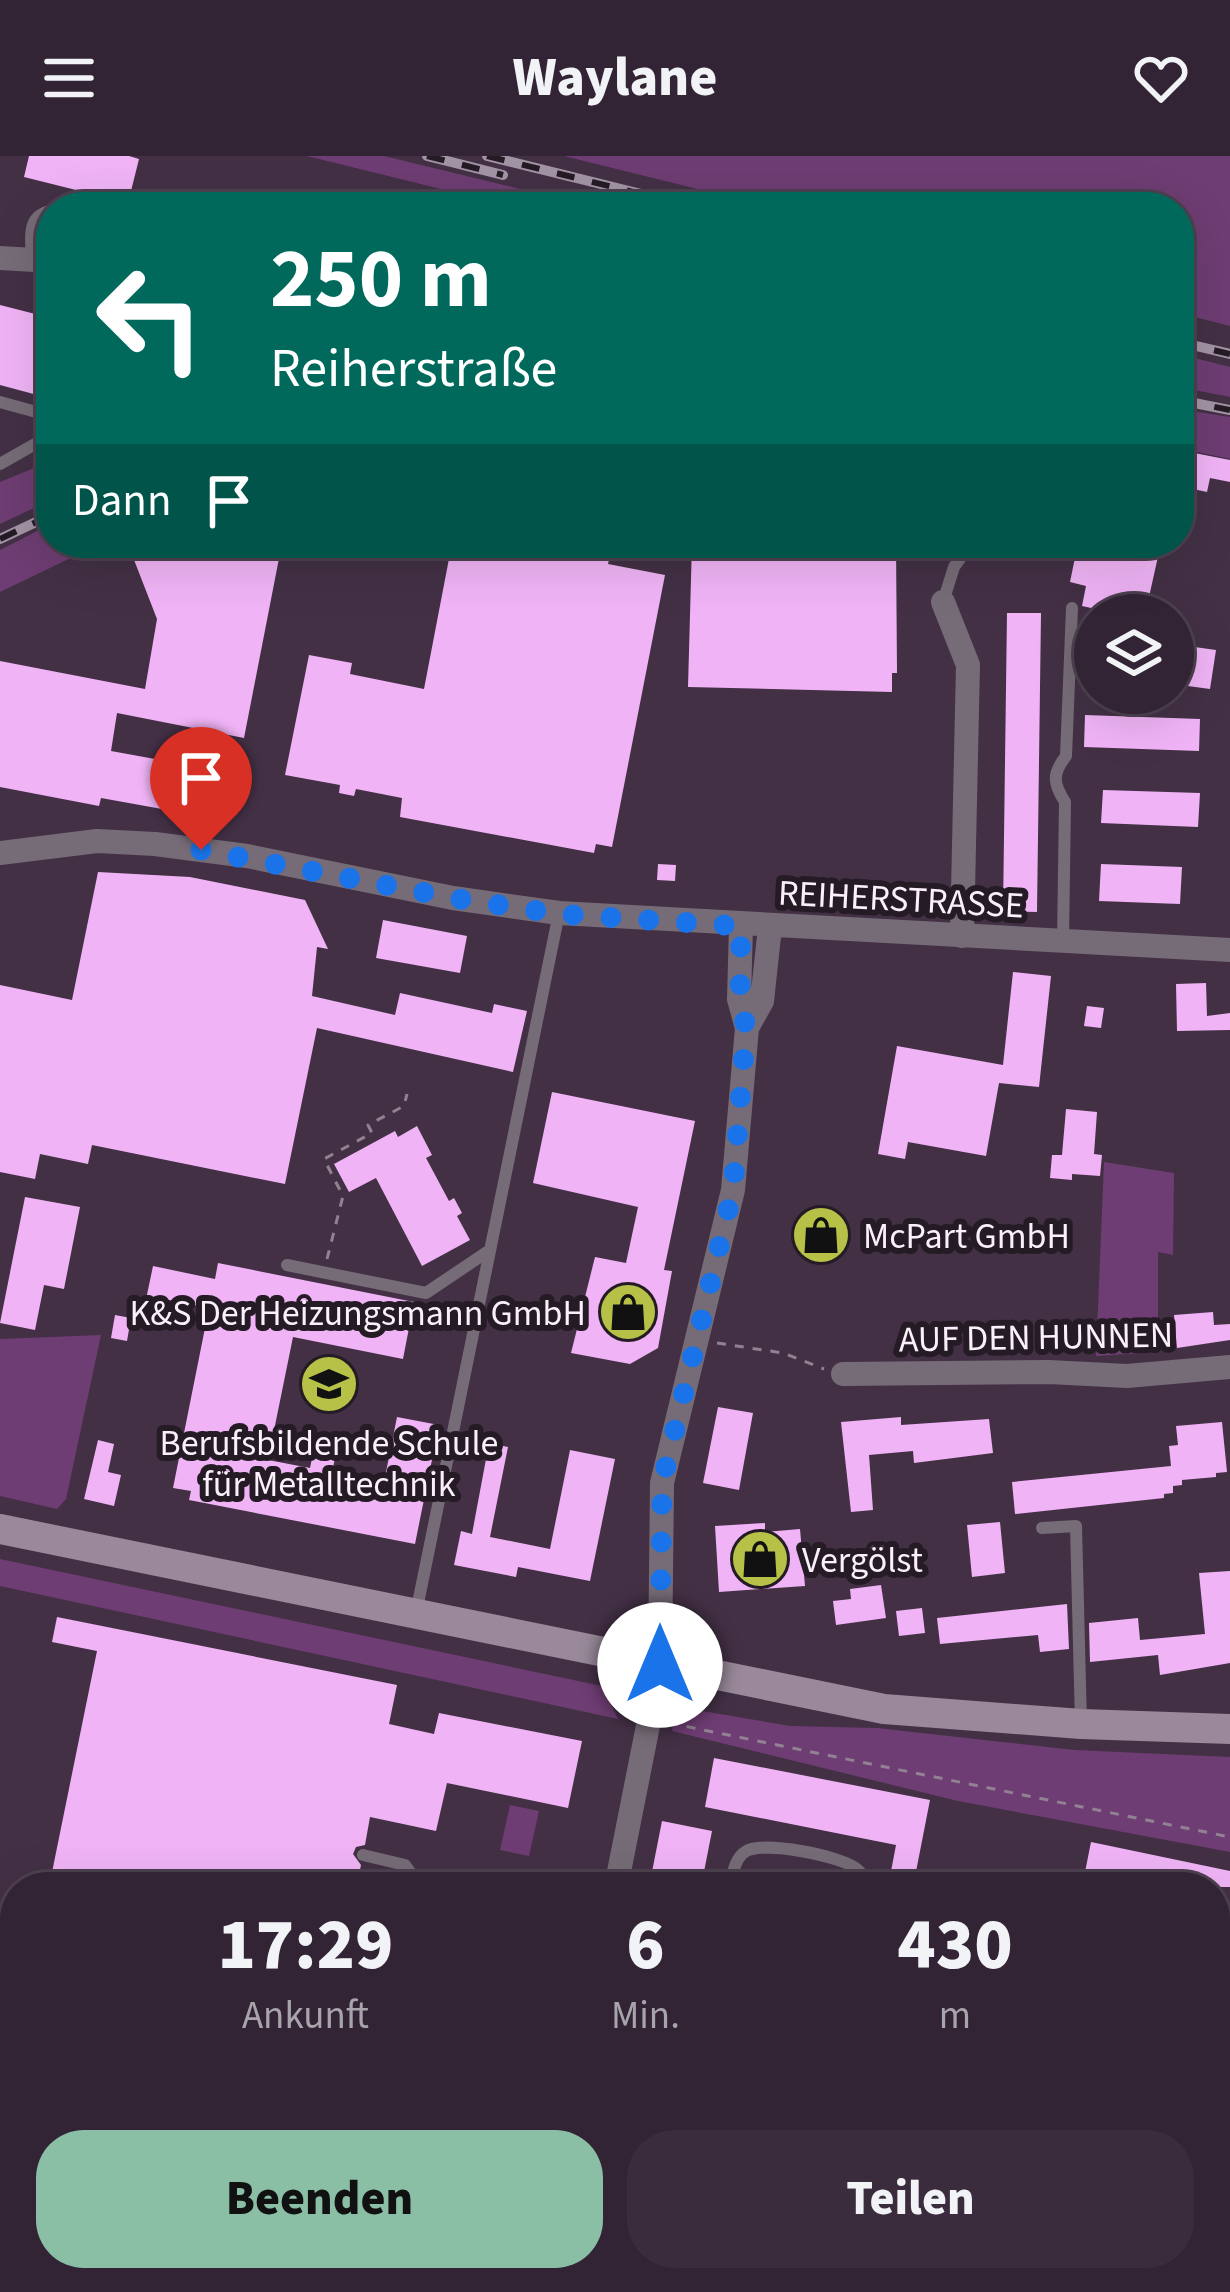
<!DOCTYPE html>
<html lang="de">
<head>
<meta charset="utf-8">
<style>
  body { margin:0; font-family:"Source Sans 3",sans-serif; background:#3a2c3c; color:#f1f3f6; height:100vh; display:flex; flex-direction:column; font-size:45px; white-space:nowrap }
  * { box-sizing:border-box; margin:0 }
  p { font-size:39px; color:#a8a4ac }
  .icon { flex:none; width:66px; height:66px; fill:none; stroke:currentColor; stroke-width:2; stroke-linecap:round; stroke-linejoin:round }
  .map { position:relative; flex:1; overflow:hidden }
  .drawer { position:absolute; left:0px; top:1716px; width:1230px; height:420px; display:flex; flex-direction:column; background:#322434; border-radius:48px 48px 0 0; box-shadow:0 12px 48px #0002,0 0 0 3px #4d414f }
  .drawer>* { flex:none }
  .banner { position:absolute; left:36px; top:36px; width:1158px; height:366px; border-radius:48px; box-shadow:0 12px 48px #0002,0 0 0 3px #4d414f; background:#00695c; color:#fff; overflow:hidden }
  .fabs { position:absolute; left:1074px; top:438px; display:grid; gap:24px }
  .fabs a { display:grid; place-items:center; width:120px; height:120px; border-radius:50%; background:#322434; box-shadow:0 12px 48px #0002,0 0 0 3px #4d414f; font-size:60px }
  .pin { position:absolute; display:grid; place-items:center; width:102px; height:102px; color:#fff; margin:-123px -51px; border-radius:50% 50% 50% 0; rotate:-45deg; box-shadow:0 0 12px #0007 }
  .pin .icon { rotate:45deg }
  .me { position:absolute; width:132px; margin:-66px; rotate:0deg; stroke-linejoin:round; filter:drop-shadow(0 0 9px #0008) }
  .turn { display:flex; align-items:center; gap:42px; height:252px; padding:0 36px; font-size:54px }
  .turn .icon { width:156px; height:156px; stroke-width:2.5 }
  .turn b { display:block; font-size:84px; line-height:102px }
  .then { display:flex; align-items:center; height:114px; padding:0 36px; background:#0003; gap:24px; font-size:45px }
  .eta { display:flex; justify-content:space-evenly; align-items:center; height:204px; text-align:center }
  .eta b { font-size:72px; font-weight:800; line-height:84px }
  .cta { display:flex; gap:24px; margin-top:auto; padding:24px 36px }
  .cta a { flex:1; height:138px; border-radius:48px; background:#8abfa5; color:#111; font-size:48px; font-weight:800; line-height:138px; text-align:center }
  .cta a+a { background:#3a2c3c; color:#f1f3f6 }
  header { display:flex; justify-content:space-between; align-items:center; height:156px; padding:0 36px; background:#322434; font-size:54px; font-weight:800 }
  .map>svg:first-child { display:block }
</style>
</head>
<body>
<header><svg class="icon" aria-label="menu" viewBox="0 0 24 24"><path d="M4 6h16M4 12h16M4 18h16"/></svg>Waylane<svg class="icon" aria-label="heart" viewBox="0 0 24 24"><path d="M12 20l-8-8c-3-5 5-10 8-4 3-6 11-1 8 4z"/></svg></header>
<div class="map">
<svg width="1230" height="2136" viewBox="0 0 1230 2136">
  <rect width="100%" height="100%" fill="#433045"/>
  <!-- green -->
  <path fill="#6e3d73" d="M307,0H384L594,51H514Z
    M564,0H1230V170L1179,157V51H770Z
    M1179,198L1230,211V241L1179,231Z
    M1179,253L1230,261V303L1179,292Z
    M51,305V344L0,368V326Z
    M51,368V387H102L0,436V394Z
    M1104,1006L1174,1017L1173,1099L1158,1096V1196L1096,1200Z
    M101,1179L66,1343L57,1353L0,1340V1183Z
    M0,1403L602,1530L618,1563L0,1430Z
    M685,1552L790,1570L877,1572L1075,1594L1230,1601V1696L958,1645L672,1575L675,1558Z
    M510,1649L539,1655L529,1700L500,1694Z"/>
  <!-- building -->
  <path fill="#f0b4f6" d="M29,0H129L139,3L128,47L24,21Z
    M0,149L51,162V200L41,240L0,229Z
    M1179,294L1230,304V326L1210,322L1207,336L1179,330Z
    M138,387H282L244,582L117,557L111,595L232,617L223,664L101,642L99,650L0,631V505L145,533L157,463L129,391Z
    M452,387H550L610,399L608,408L665,419L612,691L596,688L594,697L400,661L402,642L356,633L354,640L339,637L340,629L285,619L309,499L352,507L350,518L424,533Z
    M692,387H896L897,517H892V536L688,531Z
    M1078,387H1161L1145,459H1124L1082,450L1086,430L1070,426Z
    M1007,457H1041L1037,756L1003,755Z
    M1173,488L1216,494L1210,533L1173,528Z
    M1085,559L1200,563L1199,595L1084,591Z
    M1103,634L1200,637L1198,671L1101,667Z
    M658,708L676,709L675,725L657,724Z
    M1101,708L1182,711L1180,748L1099,745Z
    M98,716L190,721L305,744L328,793L317,791L312,840L395,859L400,837L492,857L494,848L527,855L513,916L317,872L285,1028L92,989L88,1008L40,998L35,1023L0,1016V829L72,844Z
    M383,764L467,780L460,817L376,802Z
    M1013,816L1051,820L1039,931L999,927L986,1000L908,986L905,1003L878,998L897,890L1003,909Z
    M1206,827L1207,860L1230,857V874L1177,875L1176,828Z
    M1087,850L1104,852L1101,872L1084,870Z
    M552,936L695,965L664,1114L672,1115L658,1192L630,1208L571,1197L595,1101L626,1107L638,1051L533,1027Z
    M1066,953L1097,956L1094,998L1102,999L1100,1020L1072,1018V1024L1050,1022L1052,999H1062Z
    M417,970L432,999L426,1002L449,1045L454,1042L462,1057L457,1060L470,1084L422,1110L376,1022L349,1036L334,1008L395,975L398,981Z
    M25,1041L80,1051L64,1133L44,1129L35,1174L0,1167Z
    M218,1107L414,1146L403,1203L293,1181L268,1304L310,1312L315,1288L337,1293L332,1316L384,1326L397,1261L439,1269L415,1388L189,1344L191,1335L173,1332L209,1152L169,1144L166,1158L144,1153L153,1110L215,1123Z
    M1213,1156L1214,1169L1230,1168V1184L1177,1192L1174,1159Z
    M115,1159L131,1162L127,1185L111,1182Z
    M718,1251L753,1257L739,1334L703,1327Z
    M901,1261V1269L989,1263L993,1297L914,1307L913,1295L869,1299L873,1354L851,1356L841,1266Z
    M1222,1266L1227,1316L1216,1317V1321L1182,1324V1329L1173,1330V1337L1164,1338V1342L1015,1358L1012,1326L1171,1310L1169,1290L1178,1289L1176,1270Z
    M98,1284L114,1288L108,1316L121,1319L114,1350L84,1343Z
    M489,1287L508,1291L490,1381L550,1393L570,1294L615,1303L590,1425L518,1411L516,1421L454,1409L461,1375L472,1378Z
    M1000,1366L1005,1417L972,1421L967,1369Z
    M765,1367V1376L800,1373L805,1430L719,1436L715,1370Z
    M1230,1415V1507L1160,1519L1158,1499L1090,1506L1089,1467L1138,1462L1140,1484L1205,1478L1199,1417Z
    M881,1429L886,1462L836,1469L833,1445L851,1443L850,1433Z
    M1067,1448L1069,1493L1040,1496L1038,1479L940,1488L937,1462Z
    M922,1452L925,1477L899,1480L896,1455Z
    M57,1461L397,1529L389,1568L434,1578L439,1557L582,1585L568,1652L447,1627L436,1675L370,1661L365,1689L356,1691L353,1698L361,1709L356,1731H49L97,1495L52,1486Z
    M714,1602L930,1644L913,1731H888L896,1689L705,1651Z
    M662,1665L712,1675L701,1731H649Z
    M1091,1686L1230,1715V1731H1082Z"/>
  <g fill="none" stroke-linecap="round" stroke-linejoin="round">
    <!-- path -->
    <path stroke="#918193" stroke-width="3" stroke-dasharray="9 9" stroke-linecap="butt" d="M327,1103L343,1040L324,1003L372,977L368,969L404,950L407,938
      M717,1187L783,1197L824,1213
      M669,1567L1230,1681"/>
    <!-- lane -->
    <path stroke="#766c77" stroke-width="12" d="M32,103C31,82 26,60 51,55
      M0,246L51,260
      M0,308L51,279
      M943,446L954,411L971,387
      M1063,785L1065,646C1053,627 1052,618 1066,600L1072,452
      M287,1109L426,1137L487,1096
      M1042,1372L1076,1370L1081,1568
      M416,1457L559,757
      M363,1699L405,1709L412,1719L411,1731
      M730,1731C733,1719 734,1703 745,1696C761,1684 844,1700 858,1714C865,1720 864,1722 867,1731"/>
    <!-- street -->
    <path stroke="#766c77" stroke-width="24" d="M0,102L51,105
      M943,446L968,509L962,780
      M0,697L97,685L155,688L247,700L453,742L559,757L1230,794
      M747,872L762,845L770,771
      M843,1218L1049,1216L1127,1220L1230,1211
      M616,1731L660,1509L662,1327L733,1034L747,872L739,843L741,770
      M0,1834L15,1837
      M1215,2083L1230,2086
      M536,2136L539,2121"/>
    <!-- secondary -->
    <path stroke="#99899a" stroke-width="30" d="M0,1373L884,1553L1081,1568L1230,1573"/>
    <defs>
      <path id="rail" d="M427,0L503,19
        M487,0L694,51
        M1179,186L1230,198
        M1179,244L1230,254
        M0,383L51,359"/>
    </defs>
    <!-- rail casing -->
    <use href="#rail" stroke="#a394a5" stroke-width="10"/>
    <!-- rail -->
    <use href="#rail" stroke="#241b25" stroke-width="6" stroke-dasharray="18" stroke-linecap="butt"/>
  </g>
  <g fill="none" stroke-linecap="round" stroke-linejoin="round">
    <!-- route -->
    <path stroke="#1a73e8" stroke-width="21" stroke-dasharray="0 37.8" d="M201,694L453,742L559,758L741,770L740,843L746,872L733,1034L662,1327L660,1509"/>
  </g>
  <!-- icons -->
  <defs>
    <symbol id="shop-disc" viewBox="-11 -11 22 22"><circle r="9.5" fill="#b8c147" stroke="#241b25"/><path d="M-5-2.5h2.3a2.7 3.5 0 0 1 5.4 0H5L5.5 6h-11ZM-1.5-2.5h3a1.5 2.3 0 0 0-3 0Z" fill="#111"/></symbol>
    <symbol id="school-disc" viewBox="-11 -11 22 22"><circle r="9.5" fill="#b8c147" stroke="#241b25"/><path d="M0-5L7-2L0 1L-7-2ZM-4 1L0 2.5L4 1V4Q0 6-4 4Z" fill="#111"/></symbol>
  </defs>
  <g fill-rule="evenodd">
    <use href="#shop-disc" x="788" y="1046" width="66" height="66"/>
    <use href="#shop-disc" x="595" y="1123" width="66" height="66"/>
    <use href="#school-disc" x="296" y="1195" width="66" height="66"/>
    <use href="#shop-disc" x="727" y="1370" width="66" height="66"/>
  </g>
  <g text-anchor="middle" stroke-width="12" stroke-linejoin="round" paint-order="stroke">
    <!-- street labels -->
    <g font-size="36" fill="#fbeffc" stroke="#241b25">
      <text transform="translate(901 742) rotate(3)" y="13">REIHERSTRASSE</text>
      <text transform="translate(1036 1180) rotate(-1)" y="13">AUF DEN HUNNEN</text>
    </g>
    <!-- poi labels -->
    <g font-size="36" fill="#fbeffc" stroke="#241b25" text-anchor="start">
      <text x="863" y="1092">McPart GmbH</text>
      <text x="586" y="1169" text-anchor="end">K&amp;S Der Heizungsmann GmbH</text>
      <text x="329" y="1299" text-anchor="middle">Berufsbildende Schule<tspan x="329" dy="41">für Metalltechnik</tspan></text>
      <text x="802" y="1416">Vergölst</text>
    </g>
  </g>
</svg>
<div class="fabs">
<a><svg class="icon" aria-label="layers" viewBox="0 0 24 24"><path d="M12 4l9 5-9 5-9-5zM3 14l9 5 9-5"/></svg></a>
</div>
<div class="pin" style="left:201px;top:694px;background:#d93025"><svg class="icon" aria-label="arrive" viewBox="0 0 24 24"><path d="M6 21V4h12l-3 4 3 4H6"/></svg></div>
<svg class="me" style="left:660px;top:1509px" viewBox="-20 -20 40 40"><circle r="19" fill="#fff"/><path d="M0-13L10 11 0 6-10 11z" fill="#1a73e8"/></svg>
<div class="banner">
<div class="turn"><svg class="icon" aria-label="left" viewBox="0 0 24 24"><path d="M17 20v-9H6M10 6l-5 5 5 5"/></svg><div><b>250 m</b>Reiherstraße</div></div>
<div class="then">Dann<svg class="icon" aria-label="arrive" viewBox="0 0 24 24"><path d="M6 21V4h12l-3 4 3 4H6"/></svg></div>
</div>
<section class="drawer">
<div class="eta">
<div><b>17:29</b><p>Ankunft</p></div>
<div><b>6</b><p>Min.</p></div>
<div><b>430</b><p>m</p></div>
</div>
<div class="cta"><a>Beenden</a><a>Teilen</a></div>
</section>
</div>
</body>
</html>
